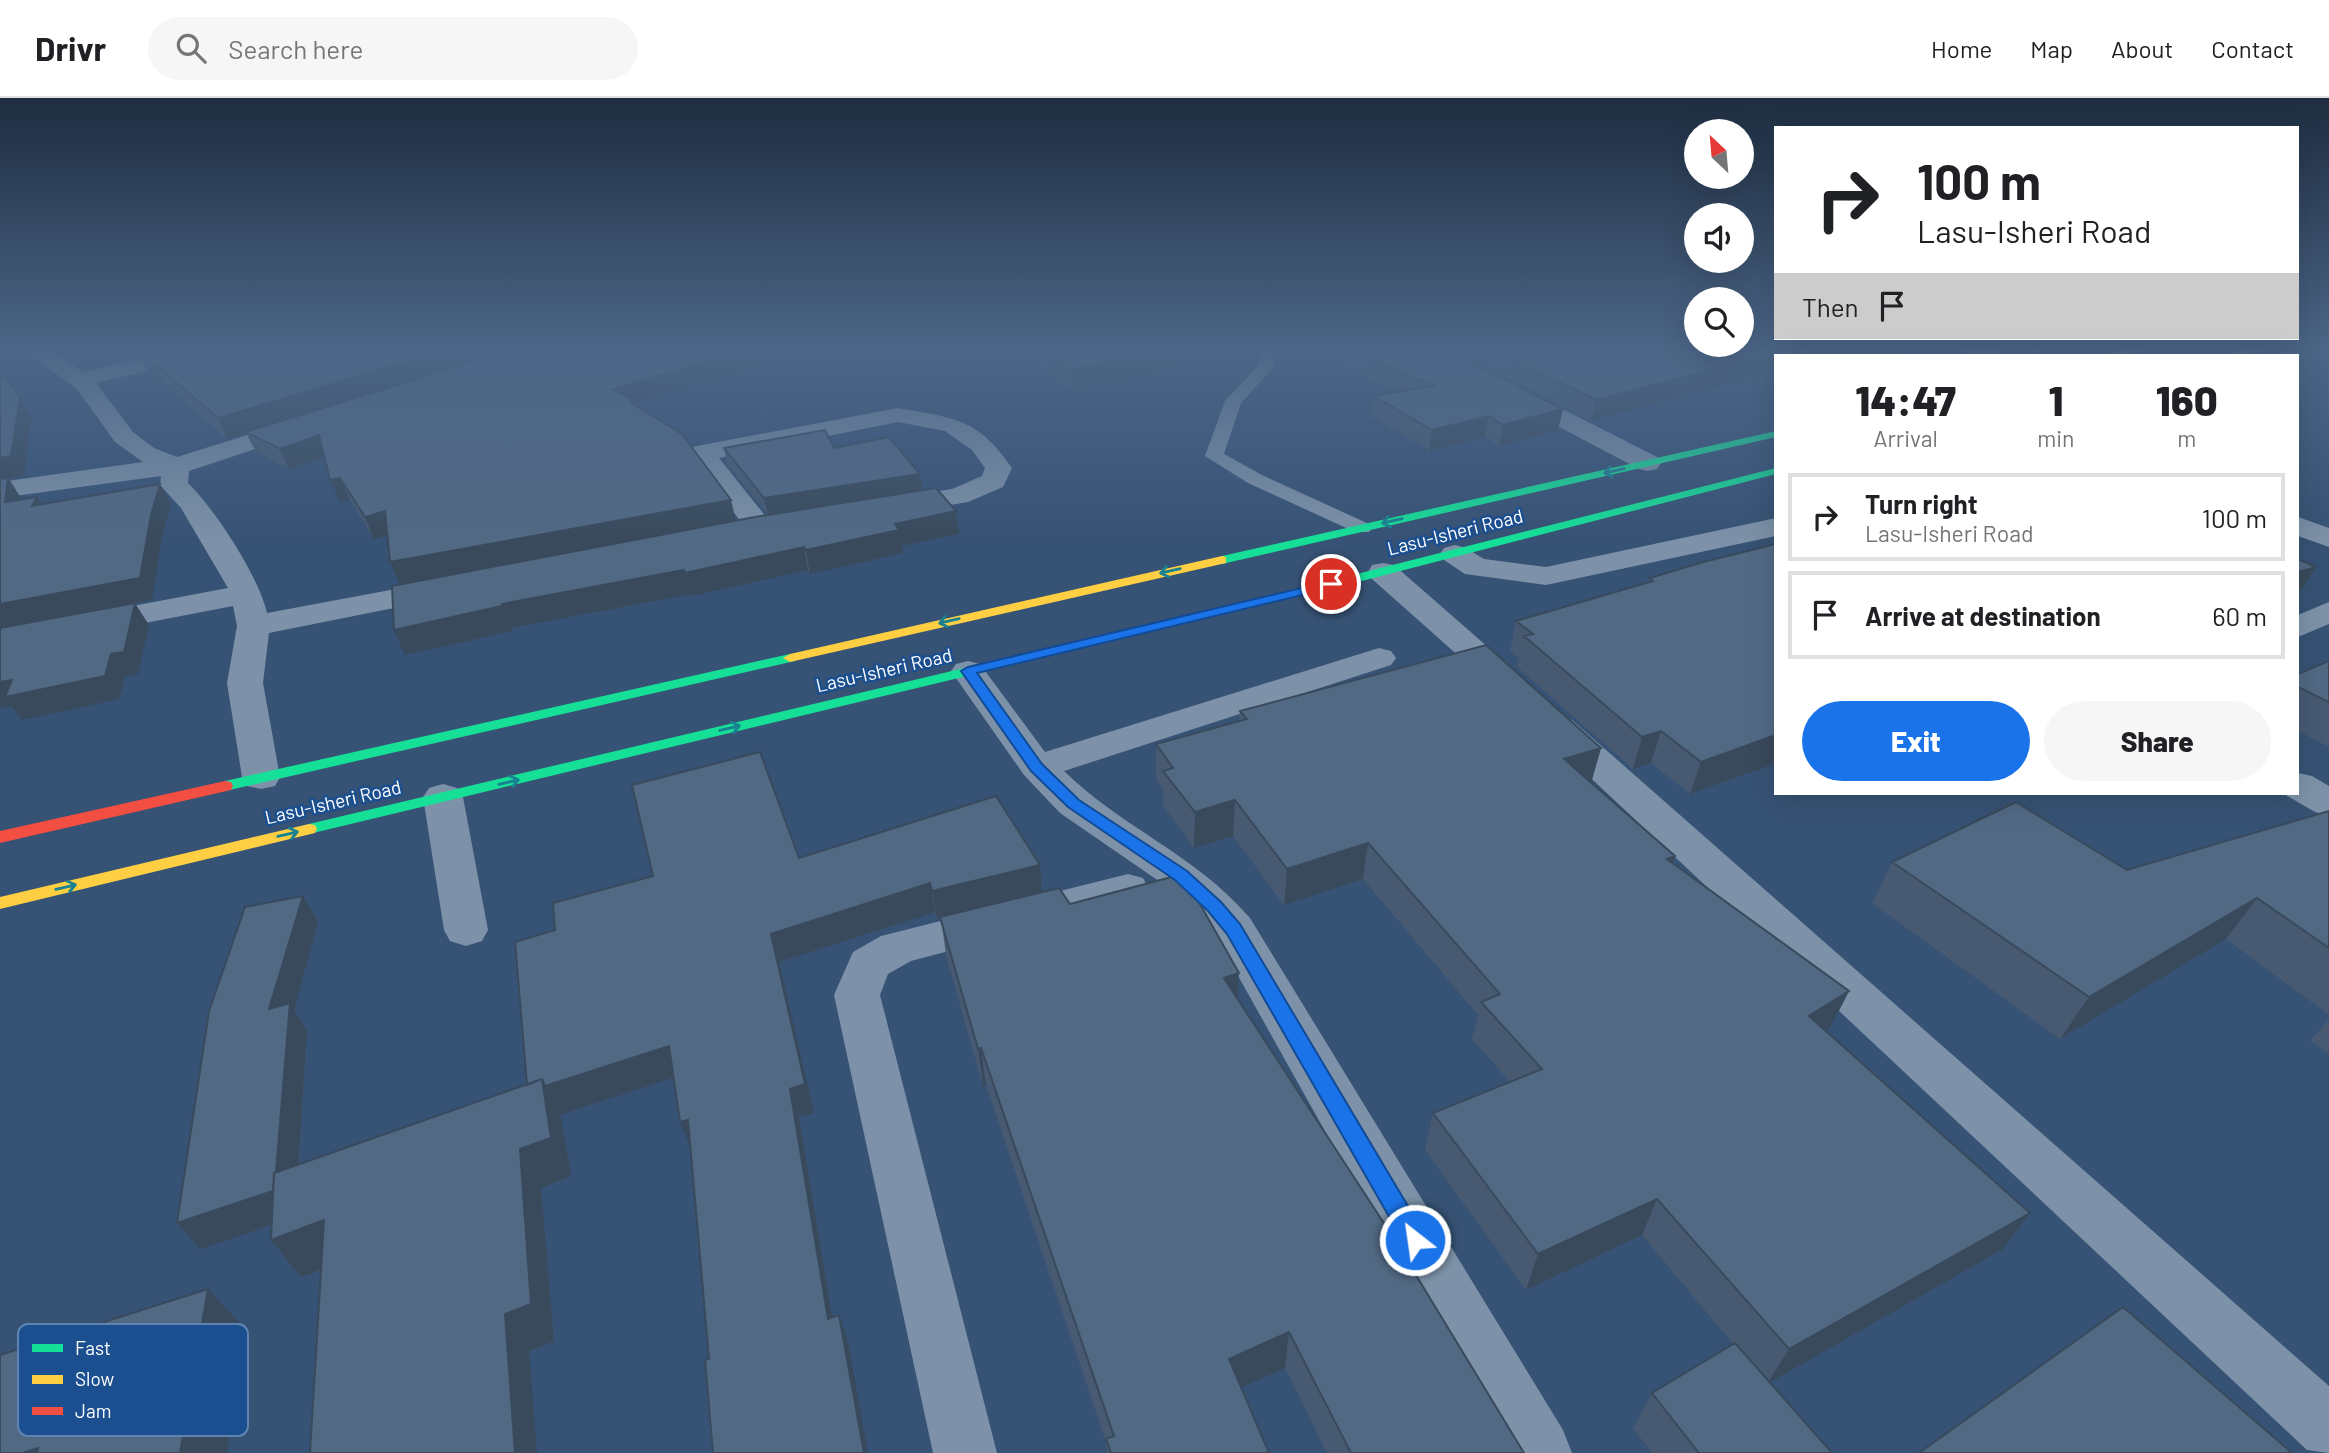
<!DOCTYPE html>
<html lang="en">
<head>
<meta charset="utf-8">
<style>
  body { margin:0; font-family:Barlow,sans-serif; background:#f6f6f6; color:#202124; height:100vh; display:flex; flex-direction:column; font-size:26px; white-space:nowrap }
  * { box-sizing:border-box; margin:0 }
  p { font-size:23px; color:#757577 }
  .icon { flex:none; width:38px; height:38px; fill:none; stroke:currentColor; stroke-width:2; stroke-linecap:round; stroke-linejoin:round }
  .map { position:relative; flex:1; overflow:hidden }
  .sheet { position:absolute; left:1774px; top:256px; width:525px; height:441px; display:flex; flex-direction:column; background:#fff; border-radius:0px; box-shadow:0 7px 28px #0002 }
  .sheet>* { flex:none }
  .top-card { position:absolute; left:1774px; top:28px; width:525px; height:214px; border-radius:0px; box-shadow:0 7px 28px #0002; background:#fff; color:#202124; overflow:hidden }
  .needle { width:46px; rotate:334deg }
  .fabs { position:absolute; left:1684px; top:21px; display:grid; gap:14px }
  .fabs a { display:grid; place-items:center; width:70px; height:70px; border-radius:50%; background:#fff; box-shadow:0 7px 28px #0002; font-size:35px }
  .pin { position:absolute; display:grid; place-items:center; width:60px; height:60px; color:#fff; margin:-30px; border:4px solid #fff; border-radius:50%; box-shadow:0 2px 7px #0007 }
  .me { position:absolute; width:77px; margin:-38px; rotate:330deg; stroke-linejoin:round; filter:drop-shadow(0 0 5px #0008) }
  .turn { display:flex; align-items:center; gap:24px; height:147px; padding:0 28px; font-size:32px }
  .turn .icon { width:91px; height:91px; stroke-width:2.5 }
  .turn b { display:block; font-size:49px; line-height:60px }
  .then { display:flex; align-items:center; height:66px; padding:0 28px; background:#0003; gap:14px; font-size:26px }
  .eta { display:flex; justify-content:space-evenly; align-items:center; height:119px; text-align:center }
  .eta b { font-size:42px; font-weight:800; line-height:49px }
  .action { display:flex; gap:14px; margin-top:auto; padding:14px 28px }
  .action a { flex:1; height:80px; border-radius:42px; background:#1a73e8; color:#fff; font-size:28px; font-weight:800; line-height:80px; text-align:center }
  .action a+a { background:#f6f6f6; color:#202124 }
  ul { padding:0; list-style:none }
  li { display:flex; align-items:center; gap:21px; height:88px; margin:0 14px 10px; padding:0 14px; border:4px solid #e0e0e0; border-radius:0px }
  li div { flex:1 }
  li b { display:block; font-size:26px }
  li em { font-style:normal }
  header { display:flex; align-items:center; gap:42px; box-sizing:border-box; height:98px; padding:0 35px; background:#fff; border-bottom:2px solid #e0e0e0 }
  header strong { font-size:33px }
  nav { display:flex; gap:38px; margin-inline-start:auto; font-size:24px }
  .search { width:490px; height:63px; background:#f6f6f6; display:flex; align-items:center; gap:18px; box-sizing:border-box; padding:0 24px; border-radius:38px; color:#757577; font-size:26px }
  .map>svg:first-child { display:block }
</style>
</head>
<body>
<header>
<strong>Drivr</strong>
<div class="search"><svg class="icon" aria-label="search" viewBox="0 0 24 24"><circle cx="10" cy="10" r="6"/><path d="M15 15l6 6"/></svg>Search here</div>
<nav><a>Home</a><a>Map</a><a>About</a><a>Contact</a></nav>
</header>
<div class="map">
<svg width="2329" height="1355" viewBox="0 0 2329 1355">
  <rect width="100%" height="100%" fill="#365274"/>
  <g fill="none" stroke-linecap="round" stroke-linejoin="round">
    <!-- lane -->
    <path fill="#7d92a8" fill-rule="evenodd" d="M1259,252H1271L1275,268L1241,305L1224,356L1262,377L1369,426L1372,430L1369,434H1355L1248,385L1205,358L1225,303L1259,267Z"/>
    <!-- street -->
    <path fill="#7d92a8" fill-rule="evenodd" d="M23,252H49L83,274L175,252H214L211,257L96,285L133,334L154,350L177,359L292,323L301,320L310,323L314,328L310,333L189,373L188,385C215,411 259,479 267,515L444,482L455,484L460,491L455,498L444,500L269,535L263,585L280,679L275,688L261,691L247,688L242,679L227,585L237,528L233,508L0,553V533L228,490L181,410L160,387L161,378L0,400V384L143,364L115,344L77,291Z
      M1419,252H1447L1657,359L1661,365L1657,371L1648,373L1639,371L1422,257Z
      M1966,252H1998L2001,257H1970Z
      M898,310C954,320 978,320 1012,370L1003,389L968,404L892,417L882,414L878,408L882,402L952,391L982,378L985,370L972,352L945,333L898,324L719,360L775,430L770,436L760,439L750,436L689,355L693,349L702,347Z
      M2298,419L2329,430V449L2298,438Z
      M1776,420V438L1546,487L1465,476L1444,462L1440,456L1444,450L1455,447L1466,450L1484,461L1546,469Z
      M1383,465L1394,467L1521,578L1527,585L1521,592L1509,596L1497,592L1372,481L1368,474L1372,467Z
      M2329,504V526L2298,539V517Z
      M1379,550L1391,553L1396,560L1391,567L1064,673C1122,730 1195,756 1250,820L1563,1332L1572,1355H1505L1218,842L1200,819L1166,788L1060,715L1024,677L951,573L956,566L968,563L980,566L1045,654Z
      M1559,619L1572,622L2329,1288V1355L2307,1352L1546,638L1541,630L1546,622Z
      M2298,675L2312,678L2329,688V718L2315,714L2284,696L2298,695Z
      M443,686L457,690L463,699L488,832L482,843L466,848L450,843L444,832L423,699L429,690Z
      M1128,776L1143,780L1149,791L1143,802L911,863L888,876L880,897L997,1355H933L834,897L853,854L881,838Z"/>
    <!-- fast -->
    <path fill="#16e098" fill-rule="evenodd" d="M2122,252H2140L2123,257H2106Z
      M2242,252H2259L2244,257H2228Z
      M1776,333V339L1222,466L1216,462L1222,458Z
      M1776,370V376L1354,485L1348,481L1349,478Z
      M1128,531L1133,532L1135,535L1133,538L309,736L301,731L309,726Z
      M790,556L797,560L795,563L225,693L217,688L225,683Z"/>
    <!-- slow -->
    <path fill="#ffcf43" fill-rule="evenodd" d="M1222,458L1226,459V465L790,564L783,560L790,556Z
      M309,726L315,727L317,731L315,735L0,811V799Z"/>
    <!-- jam -->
    <path fill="#f24e42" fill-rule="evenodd" d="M1354,477L1360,481L1359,484L1128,539L1121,535L1128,531Z
      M225,683L231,684L233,688L231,692L0,745V733Z"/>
  </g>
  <!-- wall -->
  <path fill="#475a72" d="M105,252H776L778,262L633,306L736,422L768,417L727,366L724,350H834L920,376L923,392L956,413L959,436L902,448L903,455L810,476L808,472L692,498L691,496L511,530L512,533L405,557L400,486L388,437L374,441L350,402L340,404L330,382L324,359L289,371L256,354L246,335L227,341L164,285L161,286L149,275L140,258L131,260L125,254L111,258Z
    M1001,252H1245L1074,292Z
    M1303,252H1447L1563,311L1558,332L1499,348L1485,339L1429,353L1372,319L1374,298L1399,294Z
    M1453,252H1902L1901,256L1894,257H1776L1591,323Z
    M1776,446V665L1690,696L1651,665L1633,671L1517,569L1519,561L1510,553L1516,523L1648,484L1650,480Z
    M2329,563V649L2298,633V576Z
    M1240,613L1601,650L1591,685L1675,758L1673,765L1849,893L1830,930L1825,933L2030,1115L2003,1151L1770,1284L1832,1355H1652L1633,1330L1652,1295L1733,1246L1642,1137L1526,1192L1425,1052L1433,1015L1510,984L1472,941L1478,917L1363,781L1284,807L1233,738L1194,750L1163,708V691L1156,681V646L1239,623Z
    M2329,713V917L2226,841L2060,941L1872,805L1892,764L2127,772Z
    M799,760L1040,767L1042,794L1070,806L1238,901L1524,1355H1327L1285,1270L1241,1289L1269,1355H1107L1106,1344L986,987L983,988L946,857L941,821H937L935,814L779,864L814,1015L799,1019L832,1219L839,1217L848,1244L709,1261L691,1050L674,979L560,1017L561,1020L571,1078L541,1090L554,1243L529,1253L321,1172L301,1179L271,1142V1127L200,1151L318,824L294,912L307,932L299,1066L527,987Z
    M2329,921V956L2310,943Z"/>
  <!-- shaded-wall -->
  <path fill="#394a5c" d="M108,252H124L125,254L111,258Z
    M127,252H164L131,260Z
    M445,252H512L227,341L218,320Z
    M745,252H776L778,262L619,310L613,291Z
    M1041,252H1094L1052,261Z
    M1161,252H1245L1074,292L1073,272Z
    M1786,252H1798L1796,257H1776V273L1591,323L1596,302Z
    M1828,252H1902L1901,256L1894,257H1812L1813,255Z
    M152,266H155L164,285L161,286Z
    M20,300L31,319L24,378L9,381L21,400L18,424L5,404L0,382V360Z
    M1563,311L1558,332L1499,348L1503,327Z
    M1489,318L1485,339L1429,353L1432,332Z
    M319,337L328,358L289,371L280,351Z
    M920,376L923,393L768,417L764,400Z
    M340,380L350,402L340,404L330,382Z
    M160,386L171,406L162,438L152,502L0,531V506L151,417Z
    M37,399L49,419L32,408Z
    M731,402L736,423L400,487L390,464Z
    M385,413L395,435L374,441L365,419Z
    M956,413L959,436L902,448L903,455L810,476L806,452L895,426Z
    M804,449L808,472L692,498L685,475Z
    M2316,469L2298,497V474Z
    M684,472L691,496L511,530L512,533L405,557L394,532L502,506Z
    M135,505L149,527L138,576L125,579L119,601L22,622L11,608L0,610V584Z
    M1661,633L1651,665L1633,671L1642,639Z
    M1776,637V665L1690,696L1701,664Z
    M1601,650L1591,685L1564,661Z
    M1235,702L1233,738L1194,750L1195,714Z
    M1368,745L1363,781L1284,807L1287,771Z
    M1675,758L1663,794L1667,761Z
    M1040,767L1042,795L937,821L932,793Z
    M930,785L935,814L779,864L814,1015L799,1019L837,1248L828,1221L790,991L771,836Z
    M303,798L318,824L294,912L307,932L295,1119L200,1151L177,1125L269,911Z
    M2257,800L2226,841L2060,941L2089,899Z
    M1239,875L1237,912L1224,880Z
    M1849,893L1830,930L1791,955L1809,918Z
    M669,948L681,977L560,1017L561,1020L571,1078L541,1090L554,1243L529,1253L537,1355H515L505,1216L520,1051L542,981Z
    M981,950L986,987L983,988L978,951Z
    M688,1022L692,1053L680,1024Z
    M1657,1101L1642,1137L1526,1192L1538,1156Z
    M2030,1115L2003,1151L1767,1286L1789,1251Z
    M324,1122L352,1160L301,1179L271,1142Z
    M208,1191L245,1231L227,1355H180Z
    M839,1217L848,1244L868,1355H864Z
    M1289,1234L1285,1270L1227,1296L1229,1261Z
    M38,1350L45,1355H23Z"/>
  <!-- building -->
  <path fill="#526984" stroke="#394a5c" stroke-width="2" d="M156,252H445L218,320L155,266H152L139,256Z
    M511,252H745L613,291L629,300L633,306L682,336L731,402L390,464L385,413L365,419L340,380L330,382L319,337L280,351L246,334Z
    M1035,252H1042L1046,257L1055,259L1090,252H1161L1073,272Z
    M1349,252H1447L1563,311L1503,327L1489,318L1432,332L1374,298L1434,288Z
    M1494,252H1786L1596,302Z
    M1807,252H1828L1813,255Z
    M4,278L20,300L11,358L0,360V279Z
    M825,332L834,350L889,339L920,376L764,400L724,350Z
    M8,380L5,404L37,399L32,408L160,386L151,417L140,480L0,506V381Z
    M936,390L956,413L895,426L899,432L806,452L804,449L685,475L684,472L502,506V508L394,532L392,488L755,419Z
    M1776,446V637L1701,664L1661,633L1642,639L1524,538L1533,536L1516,523L1653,483L1650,480L1703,464Z
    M2298,461L2316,469L2298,474Z
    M135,505L124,554L111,556L105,578L5,599L12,582L0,584V530Z
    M1486,547L1601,650L1564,661L1675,758L1667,761L1849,893L1809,918L2030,1115L1789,1251L1657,1101L1538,1156L1433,1015L1542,971L1481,904L1500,896L1368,745L1287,771L1235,702L1195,714L1163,673L1173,670L1156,646L1247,621L1240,613Z
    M2329,563V604L2298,589V576Z
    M760,654L799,760L996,698L1040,767L932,793L930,785L771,836L805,986L790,991L828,1221L839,1217L864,1355H713L705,1262L709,1261L688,1022L680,1024L669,948L545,988L542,981L527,987L515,844L555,832L553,805L653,778L632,687Z
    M2016,704L2127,772L2329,713V850L2257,800L2089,899L1892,764Z
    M1183,776L1239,875L1224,880L1391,1136L1524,1355H1351L1289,1234L1229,1261L1269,1355H1111L1106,1341L1114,1338L981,950L978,951L940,819L1059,790L1070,806Z
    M303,798L269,911L290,905L276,1074L274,1075L273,1093L177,1125L209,913L245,809Z
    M542,981L551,1040L520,1051L531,1206L505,1216L515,1355H310L324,1122L271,1142L274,1075Z
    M208,1191L180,1355H37L38,1350L23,1355H0V1257Z
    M2123,1209L2292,1355H1919Z
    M1735,1245L1832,1355H1699L1652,1295Z"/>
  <!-- one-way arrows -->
  <defs><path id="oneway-shaft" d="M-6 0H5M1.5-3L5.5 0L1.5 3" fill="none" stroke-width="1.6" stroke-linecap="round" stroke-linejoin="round" transform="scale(1.75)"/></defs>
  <g stroke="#198292">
    <use href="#oneway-shaft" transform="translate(1614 373) rotate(167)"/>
    <use href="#oneway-shaft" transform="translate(1392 423) rotate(167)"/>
    <use href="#oneway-shaft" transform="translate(1170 473) rotate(167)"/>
    <use href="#oneway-shaft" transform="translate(949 523) rotate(167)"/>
    <use href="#oneway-shaft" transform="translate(730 630) rotate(-13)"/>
    <use href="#oneway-shaft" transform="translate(509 684) rotate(-13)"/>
    <use href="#oneway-shaft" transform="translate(288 736) rotate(-13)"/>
    <use href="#oneway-shaft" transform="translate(66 789) rotate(-13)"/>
  </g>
  <!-- sky -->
  <linearGradient id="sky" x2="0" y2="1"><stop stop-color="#1e2d40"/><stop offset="0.57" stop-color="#4c6688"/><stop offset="1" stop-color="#4c6688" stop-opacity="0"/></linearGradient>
  <rect width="2329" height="442" fill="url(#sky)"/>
  <!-- route -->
  <path fill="#1a73e8" stroke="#114b97" stroke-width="2" d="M1331,483L1338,486L1336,489L977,575L1042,666L1079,702L1187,773L1221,804L1240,826L1424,1135L1427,1142L1424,1150L1415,1153L1407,1150L1227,836L1208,813L1175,782L1068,709L1031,673L961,573L968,569Z"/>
  <g text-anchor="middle" stroke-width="5" stroke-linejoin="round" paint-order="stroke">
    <!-- street labels -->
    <g font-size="19" fill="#fff" stroke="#1b4f8f">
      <text transform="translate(1455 434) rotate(-14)" y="7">Lasu-Isheri Road</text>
      <text transform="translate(884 572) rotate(-13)" y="7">Lasu-Isheri Road</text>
      <text transform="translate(333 704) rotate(-13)" y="7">Lasu-Isheri Road</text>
    </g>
  </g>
  <!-- legend -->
  <rect x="18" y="1226" width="230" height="112" rx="10" fill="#1b4f8f" stroke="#5f84b1" stroke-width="2"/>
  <rect x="32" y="1246" width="31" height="8" fill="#16e098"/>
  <rect x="32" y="1277" width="31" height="9" fill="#ffcf43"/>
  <rect x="32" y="1309" width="31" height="8" fill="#f24e42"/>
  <g font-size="19" fill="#fff">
    <text x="75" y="1257">Fast</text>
    <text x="75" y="1288">Slow</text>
    <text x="75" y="1320">Jam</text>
  </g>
</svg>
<div class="fabs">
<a><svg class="needle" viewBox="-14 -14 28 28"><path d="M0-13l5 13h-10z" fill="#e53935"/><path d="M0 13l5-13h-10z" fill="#757577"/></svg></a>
<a><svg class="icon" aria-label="sound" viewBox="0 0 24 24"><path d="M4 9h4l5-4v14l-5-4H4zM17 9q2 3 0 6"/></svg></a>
<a><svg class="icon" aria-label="search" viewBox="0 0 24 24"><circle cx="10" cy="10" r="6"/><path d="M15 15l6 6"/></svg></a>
</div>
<div class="pin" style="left:1331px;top:486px;background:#d93025"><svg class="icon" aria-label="arrive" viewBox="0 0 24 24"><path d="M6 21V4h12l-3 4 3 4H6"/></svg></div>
<svg class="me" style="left:1415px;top:1142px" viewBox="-20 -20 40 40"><circle r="17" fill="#1a73e8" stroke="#fff" stroke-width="3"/><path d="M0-11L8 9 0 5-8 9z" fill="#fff"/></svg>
<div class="top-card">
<div class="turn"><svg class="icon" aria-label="right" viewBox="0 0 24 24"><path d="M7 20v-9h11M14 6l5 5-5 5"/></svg><div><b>100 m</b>Lasu-Isheri Road</div></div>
<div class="then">Then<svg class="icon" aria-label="arrive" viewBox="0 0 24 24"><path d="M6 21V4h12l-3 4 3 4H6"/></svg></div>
</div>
<section class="sheet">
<div class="eta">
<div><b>14:47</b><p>Arrival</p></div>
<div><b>1</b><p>min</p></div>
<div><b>160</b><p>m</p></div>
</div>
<ul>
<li><svg class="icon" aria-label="right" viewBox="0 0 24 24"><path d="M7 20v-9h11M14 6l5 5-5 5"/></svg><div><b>Turn right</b><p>Lasu-Isheri Road</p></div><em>100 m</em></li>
<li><svg class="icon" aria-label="arrive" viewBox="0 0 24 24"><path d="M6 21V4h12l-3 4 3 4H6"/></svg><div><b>Arrive at destination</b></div><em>60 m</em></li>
</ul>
<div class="action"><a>Exit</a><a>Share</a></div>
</section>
</div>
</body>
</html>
